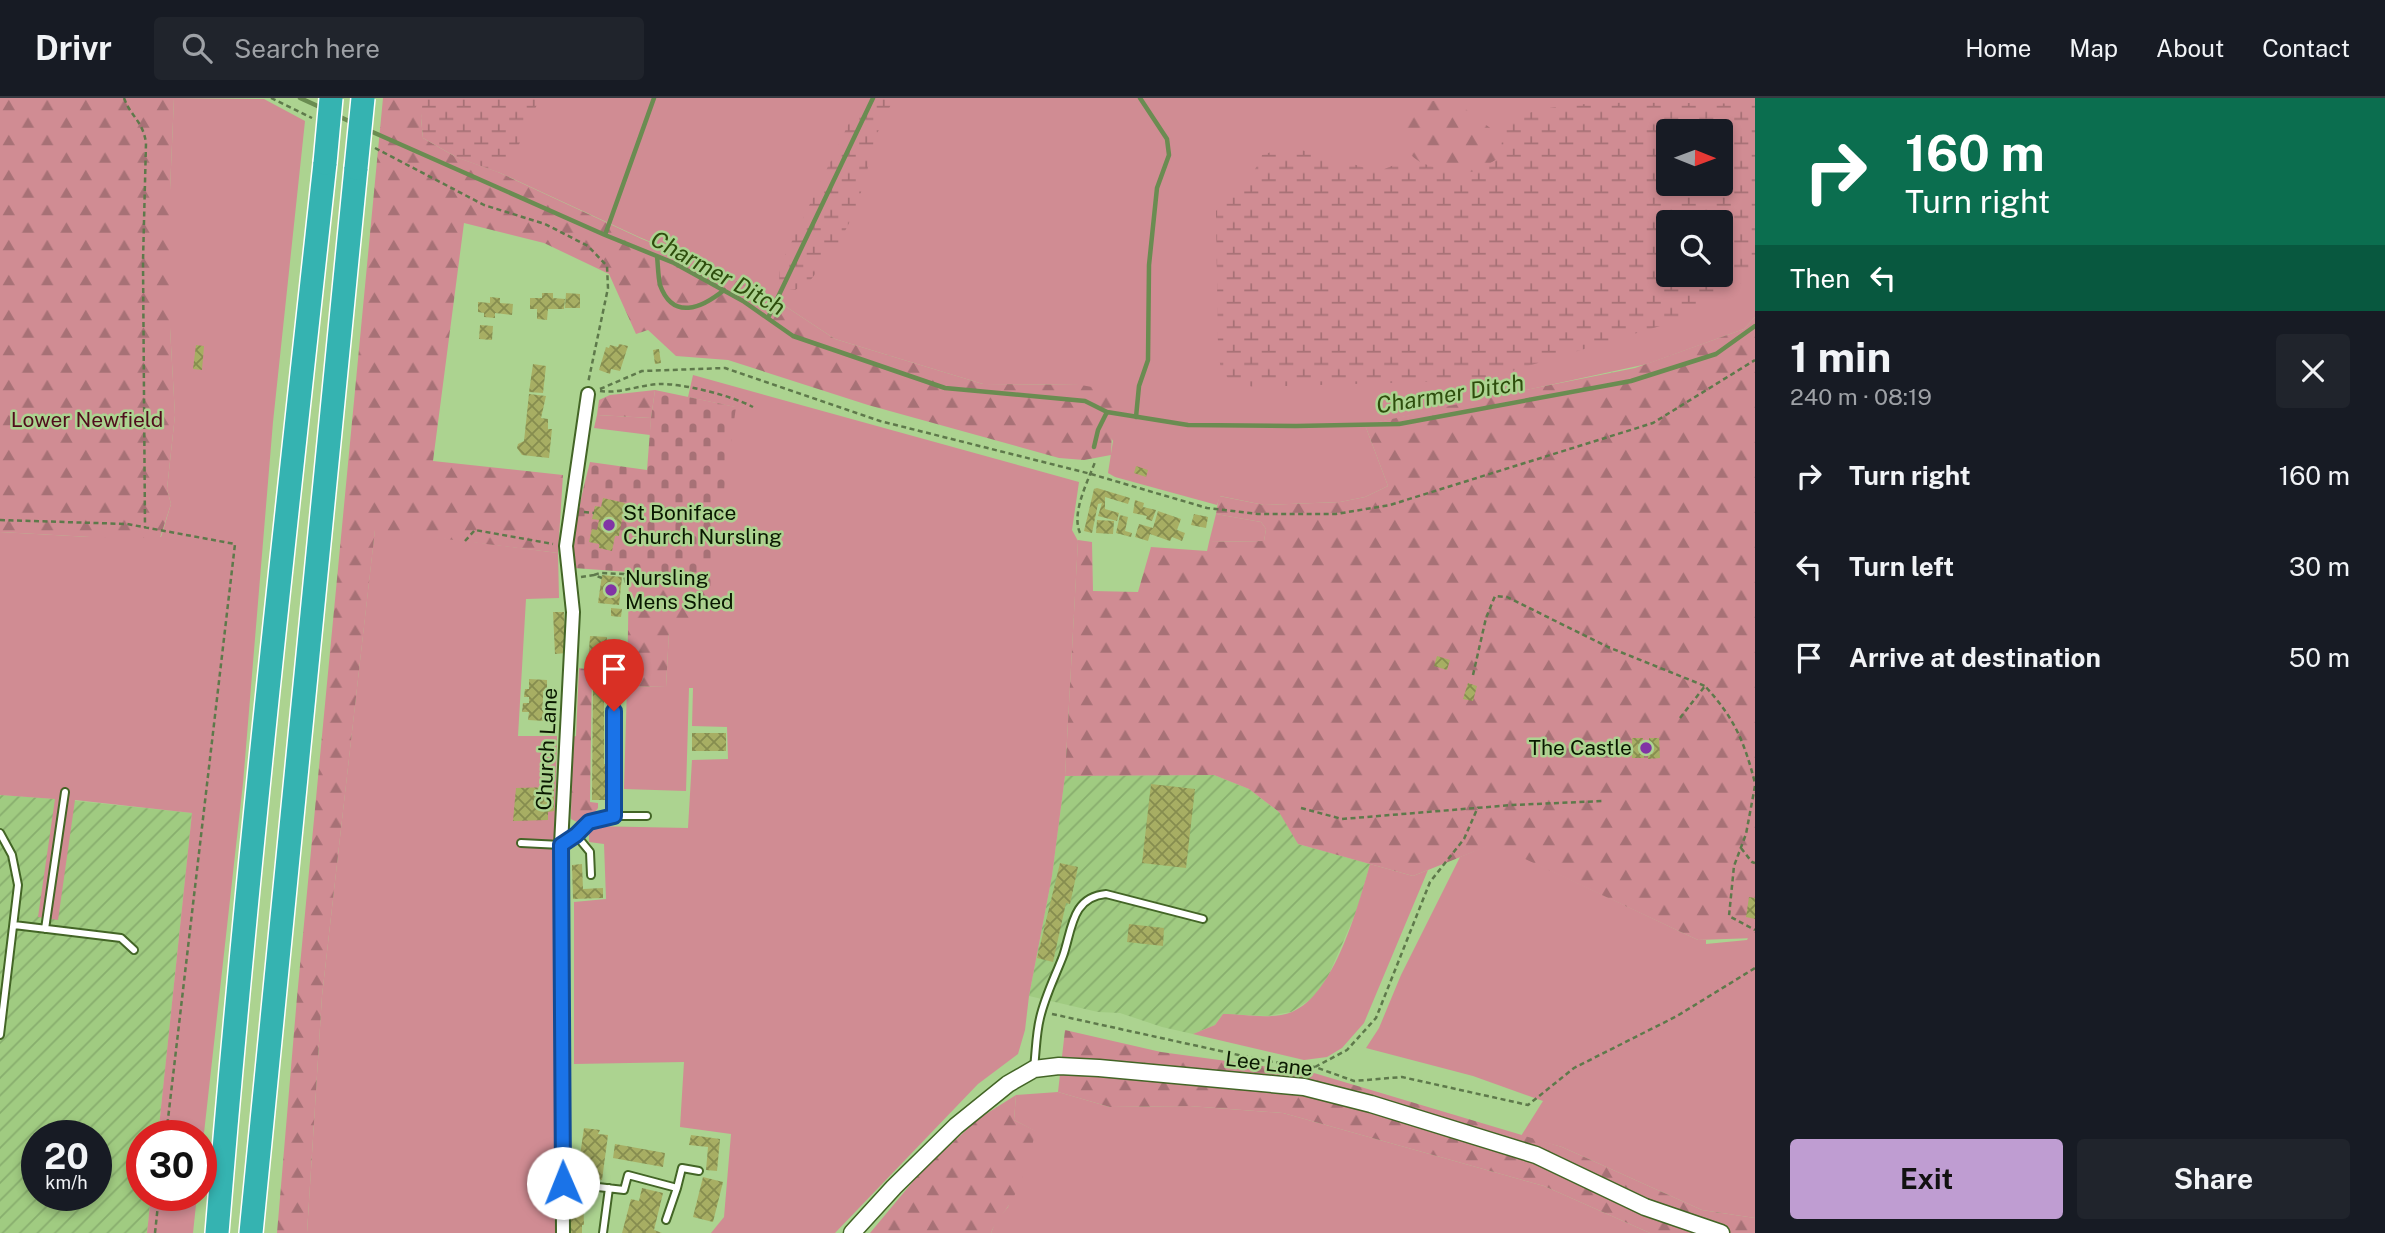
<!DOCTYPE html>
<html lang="en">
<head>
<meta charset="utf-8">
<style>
  body { margin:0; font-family:"Public Sans",sans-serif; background:#20242c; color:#f1f3f6; height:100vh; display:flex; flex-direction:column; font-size:26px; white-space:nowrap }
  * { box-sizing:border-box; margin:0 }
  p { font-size:23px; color:#9ea1a6 }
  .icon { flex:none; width:38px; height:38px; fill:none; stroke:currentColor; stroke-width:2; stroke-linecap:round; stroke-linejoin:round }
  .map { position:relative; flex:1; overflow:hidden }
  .sheet { display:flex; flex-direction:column; background:#171b24; width:630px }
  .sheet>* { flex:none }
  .hud { background:#0b6e4f; color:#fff; overflow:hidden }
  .needle { width:46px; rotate:91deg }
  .controls { position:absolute; left:1656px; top:21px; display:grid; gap:14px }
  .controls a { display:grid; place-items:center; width:77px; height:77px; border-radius:7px; background:#171b24; box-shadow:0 4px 10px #0003; font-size:35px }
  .speed { position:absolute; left:21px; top:1022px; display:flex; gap:14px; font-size:35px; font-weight:700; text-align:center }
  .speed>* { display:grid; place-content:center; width:91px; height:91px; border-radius:50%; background:#171b24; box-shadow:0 4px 10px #0003; line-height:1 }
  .speed small { font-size:18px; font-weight:400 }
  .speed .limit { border:10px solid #d22; background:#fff; color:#111 }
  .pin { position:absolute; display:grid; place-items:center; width:60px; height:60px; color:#fff; margin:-72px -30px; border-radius:50% 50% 50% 0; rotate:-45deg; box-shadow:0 0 7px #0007 }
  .pin .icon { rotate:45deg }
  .me { position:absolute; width:77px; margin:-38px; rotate:359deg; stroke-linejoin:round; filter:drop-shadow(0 0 5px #0008) }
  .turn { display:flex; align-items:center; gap:24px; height:147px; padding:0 35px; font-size:32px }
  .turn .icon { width:91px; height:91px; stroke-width:2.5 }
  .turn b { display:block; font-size:49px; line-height:60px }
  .then { display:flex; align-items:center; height:66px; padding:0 35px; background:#0003; gap:14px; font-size:26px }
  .round { display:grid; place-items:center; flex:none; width:74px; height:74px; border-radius:7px; background:#20242c }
  .overview { display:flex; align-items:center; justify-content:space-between; height:119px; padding:0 35px }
  h1 { font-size:42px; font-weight:700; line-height:52px }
  .cta { display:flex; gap:14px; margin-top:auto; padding:14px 35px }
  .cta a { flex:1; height:80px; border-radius:7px; background:#bf9dd2; color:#111; font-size:28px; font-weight:700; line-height:80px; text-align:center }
  .cta a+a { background:#20242c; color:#f1f3f6 }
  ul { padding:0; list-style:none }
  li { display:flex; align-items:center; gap:21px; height:91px; padding:0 35px }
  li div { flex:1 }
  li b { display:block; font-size:26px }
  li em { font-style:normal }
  header { display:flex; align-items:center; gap:42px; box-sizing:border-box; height:98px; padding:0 35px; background:#171b24; border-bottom:2px solid #363941 }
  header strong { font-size:33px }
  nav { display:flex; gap:38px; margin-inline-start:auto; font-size:24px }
  .search { width:490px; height:63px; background:#20242c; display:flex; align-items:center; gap:18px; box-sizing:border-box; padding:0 24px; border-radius:7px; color:#9ea1a6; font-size:26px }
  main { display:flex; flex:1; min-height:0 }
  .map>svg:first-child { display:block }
</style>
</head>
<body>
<header>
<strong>Drivr</strong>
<div class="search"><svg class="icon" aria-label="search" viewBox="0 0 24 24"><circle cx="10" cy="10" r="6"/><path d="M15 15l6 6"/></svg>Search here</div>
<nav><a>Home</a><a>Map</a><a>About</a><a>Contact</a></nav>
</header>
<main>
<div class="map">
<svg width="1755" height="1135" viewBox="0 0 1755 1135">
  <defs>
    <pattern id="industrial-furrows" width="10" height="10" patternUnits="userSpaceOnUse" patternTransform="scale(1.75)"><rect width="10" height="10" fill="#a0cb81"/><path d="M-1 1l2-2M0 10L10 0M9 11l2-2" fill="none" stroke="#88ae6e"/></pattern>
    <pattern id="forest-firs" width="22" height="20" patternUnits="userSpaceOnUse" patternTransform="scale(1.75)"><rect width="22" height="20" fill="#d08c93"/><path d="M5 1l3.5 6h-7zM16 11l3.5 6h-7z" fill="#a77176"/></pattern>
    <pattern id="wetland-marsh" width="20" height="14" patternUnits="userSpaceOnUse" patternTransform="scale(1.75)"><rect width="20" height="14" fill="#d08c93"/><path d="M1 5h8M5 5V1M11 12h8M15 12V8" fill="none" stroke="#a77176"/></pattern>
    <pattern id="cemetery-stones" width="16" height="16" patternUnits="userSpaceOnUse" patternTransform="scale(1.75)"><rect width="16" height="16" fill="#d08c93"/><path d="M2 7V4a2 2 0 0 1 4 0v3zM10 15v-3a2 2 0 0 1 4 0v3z" fill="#a77176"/></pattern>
    <pattern id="building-cross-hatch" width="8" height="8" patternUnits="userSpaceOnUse" patternTransform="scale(1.75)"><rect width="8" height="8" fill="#a7ae63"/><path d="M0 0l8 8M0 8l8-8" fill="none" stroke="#868d4f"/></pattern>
  </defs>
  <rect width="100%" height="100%" fill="#acd390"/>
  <!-- industrial -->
  <path fill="url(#industrial-furrows)" fill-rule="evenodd" d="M1214,677L1249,691L1288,721L1298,746L1370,766L1357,812L1327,881L1316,898L1291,914L1267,918L1223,916L1215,927L1193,936L1162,929L1120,915L1098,914L1029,898L1052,778L1065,678Z
    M0,697L58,701L192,715L158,1038H142V1097H151L147,1135H0ZM37,1038H96V1097H37Z"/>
  <!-- green -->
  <path fill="#d08c93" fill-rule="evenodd" d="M174,0L264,1L305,23L273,324L243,685L201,1062V1038H158L192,715L75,702L58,822L38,819L55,701L0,697V434L90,439H161L171,406L167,391L175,317L170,230V92Z
    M423,0H1755V219L1744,231L1647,266L1365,327L1388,388L1365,399L1340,404L1264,407L1220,398L1217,407L1115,379L1108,375L1113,343L1081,287L983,286L835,241L785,208L706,167L639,139L498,74L456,59ZM1668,33H1720V86H1668ZM1668,124H1720V177H1668Z
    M693,277L1079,384L1072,432L1078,443L1065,678L1052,778L1029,898L1025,932L1018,956L978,986L835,1135H711L724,1119L731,1036L680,1029L684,964L574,966V804L606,801L604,746L589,744V728L688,730L692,662L728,661L727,629L692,628L693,590H689L686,693L624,691L627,588L666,589L669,533L735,309L688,299Z
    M597,317L651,320L650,337L594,330Z
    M1216,416L1261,424L1266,431L1264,443L1209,444Z
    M375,431L558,455L559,500L526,501L518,638H557L553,803L555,1135H307L322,898Z
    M1493,745L1698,842H1706V846L1747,842L1748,840H1755V1120L1702,1112L1562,1049L1521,1038L1543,1003L1473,978L1366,950L1379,930L1401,877L1460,759Z
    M1370,766L1413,778L1428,772L1364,925L1342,950L1327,959L1304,962L1193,936L1215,927L1223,916C1244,916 1272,922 1292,914C1335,896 1358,808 1370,766Z
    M1058,994L1110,1009L1189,1008L1283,1015L1544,1088L1650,1135H991L996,1123L1008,1109L1035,1033L1014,1022L1016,997Z
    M151,1097H197L193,1135H147Z"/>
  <!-- forest -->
  <path fill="url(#forest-firs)" d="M0,0H174L170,92V230L175,317L167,391L171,406L160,440L90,439L0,434Z
    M383,0H426L421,20L423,40L456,59L498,74L642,141L706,167L785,208L835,241L983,286L1081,287L1114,293L1111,357L1084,362L1059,360L868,307L728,262L676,258L648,232L636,236L609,176L544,145L464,125L433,363L563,377L558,455L375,432L322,898L307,1135H277L297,899Z
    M1442,2L1464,10L1502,39L1501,58C1494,63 1486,69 1477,73C1448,84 1384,60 1407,20C1410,14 1418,9 1422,4Z
    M1755,219V840L1698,842L1493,746L1413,778L1298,746L1279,714L1249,691L1214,677L1065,678L1078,442L1092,444L1093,493L1138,494L1151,449L1207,453L1209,444L1264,443L1266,431L1261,424L1216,416L1219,398L1264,407L1340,404L1365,399L1388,388L1365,327L1485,300L1635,270L1744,231Z
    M655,292L651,320L597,317L599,302L610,297Z
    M629,474L710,492L705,521L669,534L666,589L627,588Z
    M579,570L592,572L590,704L598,705V710L592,718L579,725L571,721L572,639L576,638Z
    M1065,932L1161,954L1314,975L1562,1049L1702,1112L1755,1120V1135H1650L1544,1088L1283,1015L1189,1008L1110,1009L1058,994Z
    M1016,997L1014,1022L1036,1033C1029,1058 1023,1085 1009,1107C1003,1117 995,1124 991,1135H870L920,1075L978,1021Z"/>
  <!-- wetland -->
  <path fill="url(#wetland-marsh)" fill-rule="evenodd" d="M423,0H540L516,53L498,74L456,59L423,40L421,20Z
    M861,0H894L875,40L865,82L854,115L839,145L809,184L795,192L789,191L779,184L780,168Z
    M1698,5L1755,6V177L1670,225L1482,282L1255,289L1232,285L1221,272L1218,252L1216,113L1225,101L1245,92L1262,57L1287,49L1332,59L1377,74L1399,65L1415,63L1456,76L1476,73L1501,59L1502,39L1494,33C1502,28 1510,23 1518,19C1560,0 1650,6 1698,5ZM1720,33V86H1668V33ZM1720,124V177H1668V124Z"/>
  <!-- cemetery -->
  <path fill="url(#cemetery-stones)" d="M655,292L736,309L710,492L629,474L574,470C572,434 581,399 590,364L647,372L651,320Z"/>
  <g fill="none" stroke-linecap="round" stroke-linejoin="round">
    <!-- stream -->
    <path stroke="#6a8c51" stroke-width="4.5" d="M300,0L322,10
      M336,17L353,25
      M368,32L605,137L674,165L743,203L793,238L945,290L1085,303L1107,314L1188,327L1296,328L1399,326L1631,283L1716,256L1755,228
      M605,137L654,0
      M657,158C658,167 658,178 660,187C673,223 702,210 724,192
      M768,220L873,0
      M1136,319L1139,288L1148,262L1149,167L1157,90L1169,57L1167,41L1140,0
      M1094,349L1098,332L1107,314"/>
  </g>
  <!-- building -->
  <path fill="url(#building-cross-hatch)" d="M542,195H553V200L565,201L564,211H548L547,222L537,221V211H530V200H542Z
    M566,195L580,196V210H565Z
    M490,199L500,200V205L513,206L512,217L495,215V220L484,219V215L478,214V204L490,205Z
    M480,227L493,228L492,242L479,241Z
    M619,246L628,248L620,273L611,271L610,276L599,272L606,249L609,250L610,247L618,249Z
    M196,247L204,248L202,272L193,271Z
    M659,251L661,265L655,266L653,252Z
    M533,266L546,268L543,295L529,294Z
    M529,296L546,298L541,320L548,321V331H552L549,360L522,357L517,350L518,346L524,343Z
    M1136,368L1148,372L1146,379L1134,375Z
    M1097,390L1130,400L1128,406L1105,399V411L1119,415L1117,423L1098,418L1102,405L1098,406L1092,435L1084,433L1094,391Z
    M603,400L625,405L619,438H615L612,453L599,450V446L589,444L592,431L597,432L599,422L592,421L595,408L601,409Z
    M1135,402L1144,405L1143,409L1156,412L1152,423L1146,421L1147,418L1133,415Z
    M1158,413L1181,421L1177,432L1185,435L1182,443L1172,439L1170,443L1150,436L1148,443L1135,439L1139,426L1153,430Z
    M1194,416L1208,419L1206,430L1191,427Z
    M1120,417L1128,419L1125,433L1132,435L1131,439L1116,435Z
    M1097,422L1114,423L1113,436L1096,435Z
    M602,477L622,479L619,507L598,505Z
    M611,510L622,511L621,519L611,518Z
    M553,514H564L566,555L555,556Z
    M590,538L607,539L605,567L588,566Z
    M1437,558L1450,562L1447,572L1434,568Z
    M529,581L547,582V593H543V602L542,612H546L545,623L528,622L529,614H522L523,605H529V599H524L525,591H529Z
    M1468,585L1477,588L1473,603L1463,601Z
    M593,586L615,587V603H604V666H612L611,702H592Z
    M692,635H726V653H692Z
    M1632,640H1643V643H1649V640H1659L1660,660L1648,661V656H1644V660H1632Z
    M1151,686L1195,691L1186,770L1142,765Z
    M554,689V713L548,714V722L513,723L516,690Z
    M1060,765L1078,769L1070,806L1066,805L1053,864L1037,860Z
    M582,766L583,791L603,790V800L573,801L572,767Z
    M1749,799L1755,800V821L1746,819Z
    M1129,826L1164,830L1163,848L1127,844Z
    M584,1030L600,1032L598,1036L608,1037L602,1082L577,1078Z
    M691,1037L720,1041L717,1073L706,1072L708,1049L689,1047Z
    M615,1046L665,1055L663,1069L613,1060Z
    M703,1079L723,1084L713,1124L693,1119Z
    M642,1090L663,1095L654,1132L662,1135H622L631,1101L639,1103Z
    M568,1096H583L584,1127H582V1135H569Z"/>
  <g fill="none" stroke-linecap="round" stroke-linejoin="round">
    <defs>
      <path id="service" d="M614,718H647
        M0,735L12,757L18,787L0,937
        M576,737L590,754L591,777
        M521,745L561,747L576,737L589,724L614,718V613
        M14,827L121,840L134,852
        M45,831L65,694
        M1034,970C1036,953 1036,936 1040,920C1045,898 1055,879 1063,858C1072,833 1071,799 1106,796L1203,821
        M563,1085L624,1092L628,1077L677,1090L666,1122
        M677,1090L682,1070L699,1073
        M603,1135L609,1090"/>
      <path id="minor" d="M563,1135L561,747L573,514L566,448L588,296"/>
      <path id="tertiary" d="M852,1135L894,1089L956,1028L1008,986L1034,971L1059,968L1099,970L1304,989L1371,1006L1536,1057L1645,1109L1721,1135"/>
      <path id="motorway" d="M217,1135C246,778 286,421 325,65
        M251,1135L356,70"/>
    </defs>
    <!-- service casing -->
    <use href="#service" stroke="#436526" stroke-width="10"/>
    <!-- minor casing -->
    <use href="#minor" stroke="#436526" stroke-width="16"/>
    <!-- tertiary casing -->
    <use href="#tertiary" stroke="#436526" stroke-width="19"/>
    <!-- motorway casing -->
    <use href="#motorway" stroke="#fff" stroke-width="26"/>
    <!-- path -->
    <path stroke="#5e794b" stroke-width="2.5" stroke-dasharray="5 3.5" stroke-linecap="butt" d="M124,0C131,19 143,23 146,45L143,163L145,430
      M271,0L312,20
      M375,50L484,107L545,126L588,148L607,168L608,190L588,285
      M600,291L642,273L725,270L880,323L1091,376L1207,410L1258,416H1336L1390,407L1653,325L1755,262
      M600,293C620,296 639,287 659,286C682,285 733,298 753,309
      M584,414L594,415
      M0,422L127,426L235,446L166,1038
      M1080,435C1071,415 1088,383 1095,364
      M465,443L475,432L553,446
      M594,477L600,475L624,476L626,487
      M581,479L594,477L602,480
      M1473,577L1486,520L1495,498L1507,499L1608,549L1705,588
      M1680,620L1705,588C1735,621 1744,643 1755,685
      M1755,688L1746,736L1734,768L1729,818L1755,832
      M1301,710L1342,721L1512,707L1602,703
      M1741,750L1752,764L1755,765
      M1052,916L1266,963L1315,969L1354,983L1402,979L1528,1007L1574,970L1677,918L1755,870
      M1315,969L1347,952L1376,920L1430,784L1464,741L1478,709
      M155,1135L159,1097"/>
    <!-- service -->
    <use href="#service" stroke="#fff" stroke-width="6"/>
    <!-- minor -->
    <use href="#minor" stroke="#fff" stroke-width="12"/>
    <!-- tertiary -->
    <use href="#tertiary" stroke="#fff" stroke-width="16"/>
    <!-- motorway -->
    <use href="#motorway" stroke="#35b3b1" stroke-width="23"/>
    <defs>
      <path id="motorway-bridge" d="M325,65L331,0
        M356,70L363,0"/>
    </defs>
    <!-- motorway-bridge casing -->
    <use href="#motorway-bridge" stroke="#fff" stroke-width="26" stroke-linecap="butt"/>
    <!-- motorway-bridge -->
    <use href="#motorway-bridge" stroke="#35b3b1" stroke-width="23"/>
  </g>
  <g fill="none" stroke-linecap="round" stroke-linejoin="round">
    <defs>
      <path id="route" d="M563,1085L561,747L576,737L589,724L614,718V613"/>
    </defs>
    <!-- route casing -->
    <use href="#route" stroke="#114b97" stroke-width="18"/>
    <!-- route -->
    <use href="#route" stroke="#1a73e8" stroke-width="12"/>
  </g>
  <!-- markers -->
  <g fill="#8134a5" stroke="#acd390" stroke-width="2.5">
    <circle cx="609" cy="427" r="7"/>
    <circle cx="611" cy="492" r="7"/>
    <circle cx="1646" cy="650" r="7"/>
  </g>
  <g text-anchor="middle" stroke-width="5" stroke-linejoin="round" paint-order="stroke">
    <!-- park labels -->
    <g font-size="21" fill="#500d1c" stroke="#acd390">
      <text x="87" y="329">Lower Newfield</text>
    </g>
    <!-- poi labels -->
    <g font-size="21" fill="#0a1801" stroke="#acd390" text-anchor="start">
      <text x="623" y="422">St Boniface<tspan x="623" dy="24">Church Nursling</tspan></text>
      <text x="625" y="487">Nursling<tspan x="625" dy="24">Mens Shed</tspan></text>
      <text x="1632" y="657" text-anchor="end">The Castle</text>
    </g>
    <!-- street labels -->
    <g font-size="21" fill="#0a1801" stroke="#acd390">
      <text transform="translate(547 651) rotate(-87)" y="7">Church Lane</text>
      <text transform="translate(1269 966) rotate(7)" y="7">Lee Lane</text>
    </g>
    <!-- water labels -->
    <g font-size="23" font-style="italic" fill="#2e4e0d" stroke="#acd390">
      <text transform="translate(718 175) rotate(29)" y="8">Charmer Ditch</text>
      <text transform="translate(1450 296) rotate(-9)" y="8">Charmer Ditch</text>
    </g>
  </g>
</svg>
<div class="controls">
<a><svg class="needle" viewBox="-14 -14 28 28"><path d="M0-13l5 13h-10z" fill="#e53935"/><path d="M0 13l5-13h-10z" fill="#9ea1a6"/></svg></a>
<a><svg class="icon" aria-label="search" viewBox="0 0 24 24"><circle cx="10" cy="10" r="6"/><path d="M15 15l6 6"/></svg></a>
</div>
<div class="speed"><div>20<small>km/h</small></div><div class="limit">30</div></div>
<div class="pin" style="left:614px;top:613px;background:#d93025"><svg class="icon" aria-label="arrive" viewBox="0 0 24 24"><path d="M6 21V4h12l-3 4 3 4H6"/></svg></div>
<svg class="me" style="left:563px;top:1085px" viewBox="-20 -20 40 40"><circle r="19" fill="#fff"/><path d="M0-13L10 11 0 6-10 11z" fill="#1a73e8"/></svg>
</div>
<section class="sheet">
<div class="hud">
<div class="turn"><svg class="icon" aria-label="right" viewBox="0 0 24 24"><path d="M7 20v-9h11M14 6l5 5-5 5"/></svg><div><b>160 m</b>Turn right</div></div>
<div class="then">Then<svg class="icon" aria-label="left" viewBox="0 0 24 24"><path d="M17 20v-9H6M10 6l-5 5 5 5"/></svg></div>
</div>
<div class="overview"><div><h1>1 min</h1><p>240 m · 08:19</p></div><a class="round"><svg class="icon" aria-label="close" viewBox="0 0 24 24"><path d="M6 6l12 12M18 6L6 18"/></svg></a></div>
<ul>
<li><svg class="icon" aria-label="right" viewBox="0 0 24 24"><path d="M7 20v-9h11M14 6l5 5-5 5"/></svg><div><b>Turn right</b></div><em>160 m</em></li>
<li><svg class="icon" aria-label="left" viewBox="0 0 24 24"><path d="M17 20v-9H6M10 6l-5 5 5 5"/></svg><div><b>Turn left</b></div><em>30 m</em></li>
<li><svg class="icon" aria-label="arrive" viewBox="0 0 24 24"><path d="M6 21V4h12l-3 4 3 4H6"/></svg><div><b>Arrive at destination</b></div><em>50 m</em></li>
</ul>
<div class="cta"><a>Exit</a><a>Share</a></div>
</section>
</main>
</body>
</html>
